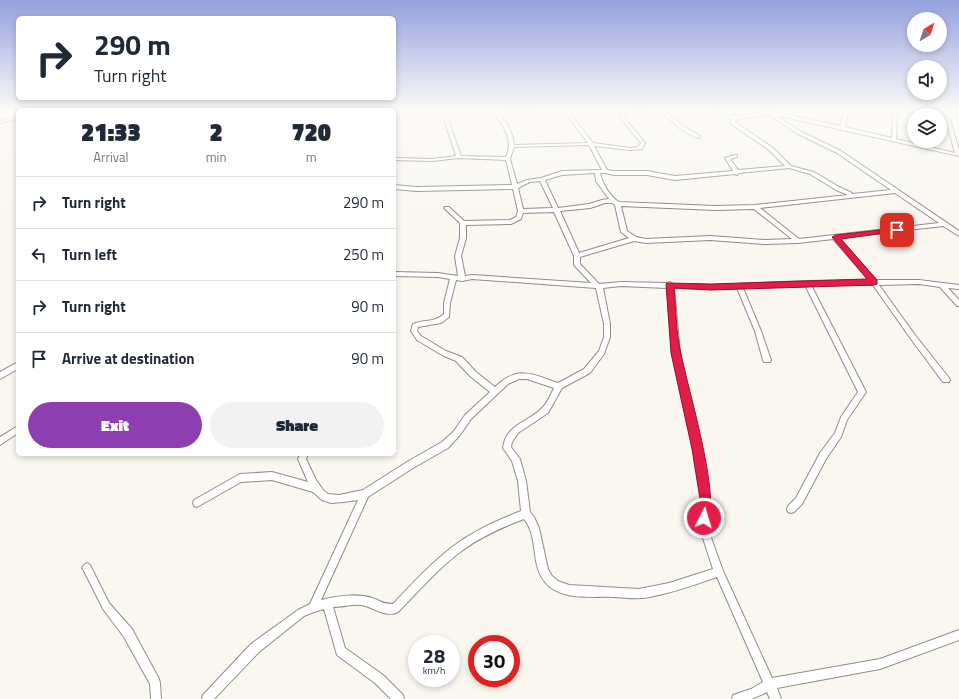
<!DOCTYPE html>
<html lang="en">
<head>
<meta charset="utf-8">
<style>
  body { margin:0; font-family:"Titillium Web",sans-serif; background:#f2f2f3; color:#1f2937; height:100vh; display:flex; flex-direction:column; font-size:15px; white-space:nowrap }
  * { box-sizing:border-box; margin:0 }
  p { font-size:13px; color:#747a83 }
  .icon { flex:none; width:22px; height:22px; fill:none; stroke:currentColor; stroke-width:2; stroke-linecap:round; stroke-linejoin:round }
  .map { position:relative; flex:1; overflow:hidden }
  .details { position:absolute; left:16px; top:108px; width:380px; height:348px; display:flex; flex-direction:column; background:#fff; border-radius:6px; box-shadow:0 2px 6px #0003 }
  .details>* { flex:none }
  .hud { position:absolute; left:16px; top:16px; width:380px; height:84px; border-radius:6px; box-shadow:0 2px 6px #0003; background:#fff; color:#1f2937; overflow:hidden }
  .needle { width:26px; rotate:38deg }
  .controls { position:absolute; left:907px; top:12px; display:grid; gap:8px }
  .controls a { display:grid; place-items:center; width:40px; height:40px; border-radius:50%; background:#fff; box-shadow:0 2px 6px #0003; font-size:20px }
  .speed { position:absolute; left:408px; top:635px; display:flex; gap:8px; font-size:20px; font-weight:700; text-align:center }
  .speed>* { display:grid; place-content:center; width:52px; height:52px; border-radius:50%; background:#fff; box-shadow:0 2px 6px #0003; line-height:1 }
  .speed small { font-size:10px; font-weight:400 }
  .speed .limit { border:6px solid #d22; background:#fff; color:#111 }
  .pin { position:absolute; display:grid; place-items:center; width:34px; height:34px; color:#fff; margin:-17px; border-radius:8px; box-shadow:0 2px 6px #0006 }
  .me { position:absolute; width:44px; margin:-22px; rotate:5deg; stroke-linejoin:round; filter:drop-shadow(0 0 3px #0008) }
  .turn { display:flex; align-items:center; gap:14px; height:84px; padding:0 12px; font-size:18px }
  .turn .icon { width:52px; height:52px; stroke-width:2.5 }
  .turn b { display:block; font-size:28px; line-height:34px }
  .eta { display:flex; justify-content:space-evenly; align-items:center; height:68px; text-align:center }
  .eta b { font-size:24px; font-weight:800; line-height:28px }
  .cta { display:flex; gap:8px; margin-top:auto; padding:8px 12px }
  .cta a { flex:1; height:46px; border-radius:24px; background:#8e3faf; color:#fff; font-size:16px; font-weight:800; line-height:46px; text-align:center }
  .cta a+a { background:#f2f2f3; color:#1f2937 }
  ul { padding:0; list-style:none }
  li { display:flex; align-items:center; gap:12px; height:52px; padding:0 12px; border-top:1px solid #e0e1e3 }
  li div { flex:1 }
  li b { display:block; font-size:15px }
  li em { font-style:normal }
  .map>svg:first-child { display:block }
</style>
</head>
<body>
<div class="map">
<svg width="959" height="699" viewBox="0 0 959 699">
  <rect width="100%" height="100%" fill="#f9f7f0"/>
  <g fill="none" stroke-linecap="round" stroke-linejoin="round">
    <defs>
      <path id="minor" d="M491,110H495C505,119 513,131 514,145L588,143L563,110H567L593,143L630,148L638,147L641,143L618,115V114L658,110H674V111L665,112L683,126L700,136V138C689,138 669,119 660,112L623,116L645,143L642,149L630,150L594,146L607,170L614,171H647L675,176L733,171L725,158L735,155H737V157L730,159L738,170L785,166L769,150L731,124V119L718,115L711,110C718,110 724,116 732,116C747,117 761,110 776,112L840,126L844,113L843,110H847L848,113L845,127L892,138L893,116L891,110H895L897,116L896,139L955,153L943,110H947L959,150V156L775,115L802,132L841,151L959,231V236L943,226L839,238L876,280H919L959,285V289L948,288L959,300V306H957L940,287L919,284L879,285L915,335L949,378L950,380L949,382H943L911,339L873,285H811L866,392L847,420L841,437L826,459L802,504L794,512L791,513L788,512L787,509L788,506L796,498L820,453L835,433L841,417L858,392L805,285L743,288L761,331L771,360L770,362H764L763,360L755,331L737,288L711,289L674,288L680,353L701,449L710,499L708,529L723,571L772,678L880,659L959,630V640L880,669L777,688L781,699H770L767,692L752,699H732L733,695L751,689L763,682L717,577C694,585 672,593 649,597C636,600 625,597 612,597C590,596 561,601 545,582C530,564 539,537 524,519C503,527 482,536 463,550C439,567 419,591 398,612C385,618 375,608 362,605C353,604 342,607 333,607L345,648L383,675L403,695L404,699H391L375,683L337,655L324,609L314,612L304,616L259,652L214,699H202L203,695L251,644L298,610L310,604L358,500L343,502L331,503L322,500L313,492L272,480L241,482L197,507L194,506L193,503L194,500L240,474L272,472L308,482L298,459L300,454H308L306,459L316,480L324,491L328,494L339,495L363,490L407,462L442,442L454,431L465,415L490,392L470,376L456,361L442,355L417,340L411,331L413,324C425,319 434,323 444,314V303L450,279L438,277L394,276V272L438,273L458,276L455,256L460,238V223L444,208L445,207H449L464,221L510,220L516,217L518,211L513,189L417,191L394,189V185L417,187L512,185L506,160L459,158L432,161L394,160V158L432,159L456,156L443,116L445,115L447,116L461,156L506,157C515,140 502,123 491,110ZM771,114V116L798,134L837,153L891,190L852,194V193L839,187L814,172L791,166L773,148L735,122V121L739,119ZM589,145L602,170L562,171L541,178L527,180L517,184L510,159L514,147ZM789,168L810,174L836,190L848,195L755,205L716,206L619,202C610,197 602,183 600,173H605L614,175H647L675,180L735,174L737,175L739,173ZM595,173L596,181L609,199L602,200L589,204L558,208L545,180L562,175ZM540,181L553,208L523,209L518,188L530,182ZM895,193L939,223L799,239L760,208ZM605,203H612L615,205L621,232L629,238L579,253L560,211L590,208ZM621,206L716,210L754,209L792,239L765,240L710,236L646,239L636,237L627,231ZM554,212L574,256V265L591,283L472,275L465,276L461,256L466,238V225L511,224L521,219L523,213ZM833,239L869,280L807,281L711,285L673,284L670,282L667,283L621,282L599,284L580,264V257L634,241L646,243L710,240L765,244L798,243ZM472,279L596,288L604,324V337L599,351L584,369L558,383C531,374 518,365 495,387L476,372L462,357L446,351L421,336L417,331L418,327L441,323L449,317L450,303L456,280L462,281ZM621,286L667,288L672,353L693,449L702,499L700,529L713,569L669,583L639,589L569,585L558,581L552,576L548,569L539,528L534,517L530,512L526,481L520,459L511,447L512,442L518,433L548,413L562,388L590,373L604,354L610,337V324L603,288ZM519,379H527L554,388C551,394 547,404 541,409C527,423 506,424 503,448L512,461L518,481L521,511C498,520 475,530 455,545C432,562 413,583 393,604C381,604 382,601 372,598C358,593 336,596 321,600L368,497L413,468L448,448L460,435L471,419L508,384Z
        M505,110C509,110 511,111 515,112C521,112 527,110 533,110L515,114Z
        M18,117V119L0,123V121Z
        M18,362V369L0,379V372Z
        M18,426V433L0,445V437Z
        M87,563L90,565L109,603L132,629L159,679L160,683L161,699H151L150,684L124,637L103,609L84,571L82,568L84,565Z"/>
    </defs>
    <!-- minor casing -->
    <use href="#minor" stroke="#8f8d86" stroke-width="2"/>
    <!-- minor -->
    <use href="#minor" fill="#fff" fill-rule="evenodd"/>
  </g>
  <!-- sky -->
  <linearGradient id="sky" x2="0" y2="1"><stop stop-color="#94a0de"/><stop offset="0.53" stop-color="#fcfbf8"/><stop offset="1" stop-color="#fcfbf8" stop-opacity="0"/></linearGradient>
  <rect width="959" height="208" fill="url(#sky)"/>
  <!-- route -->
  <path fill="#e11d48" stroke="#92132f" d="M897,228L901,230L900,231L841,239L877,280V284L874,285L711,290L674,288C676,309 676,333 681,354C688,389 720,494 708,522L704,524L700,522L698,518L700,499L692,449L671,353L666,284L667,283L711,284L867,279L832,237L836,235Z"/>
</svg>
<div class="controls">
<a><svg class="needle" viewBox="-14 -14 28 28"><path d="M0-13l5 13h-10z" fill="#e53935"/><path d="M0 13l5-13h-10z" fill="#747a83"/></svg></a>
<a><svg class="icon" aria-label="sound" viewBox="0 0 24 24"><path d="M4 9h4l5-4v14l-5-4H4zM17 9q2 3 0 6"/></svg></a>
<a><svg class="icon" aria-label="layers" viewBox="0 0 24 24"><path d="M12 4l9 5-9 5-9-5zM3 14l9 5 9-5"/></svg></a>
</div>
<div class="speed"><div>28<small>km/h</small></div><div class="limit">30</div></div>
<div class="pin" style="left:897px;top:230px;background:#d93025"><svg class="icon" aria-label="arrive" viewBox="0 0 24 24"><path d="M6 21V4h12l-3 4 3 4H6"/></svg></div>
<svg class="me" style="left:704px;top:518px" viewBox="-20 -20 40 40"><circle r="17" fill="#e11d48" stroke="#fff" stroke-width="3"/><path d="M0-11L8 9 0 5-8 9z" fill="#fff"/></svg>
<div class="hud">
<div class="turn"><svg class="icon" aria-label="right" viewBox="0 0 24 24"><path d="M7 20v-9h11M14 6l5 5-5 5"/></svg><div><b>290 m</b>Turn right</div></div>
</div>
<section class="details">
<div class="eta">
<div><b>21:33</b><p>Arrival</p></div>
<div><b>2</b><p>min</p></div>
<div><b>720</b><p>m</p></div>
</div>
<ul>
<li><svg class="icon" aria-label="right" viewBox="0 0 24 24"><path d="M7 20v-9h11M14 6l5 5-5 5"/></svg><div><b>Turn right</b></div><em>290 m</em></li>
<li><svg class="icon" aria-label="left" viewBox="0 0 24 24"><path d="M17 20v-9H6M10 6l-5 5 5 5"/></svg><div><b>Turn left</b></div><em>250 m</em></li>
<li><svg class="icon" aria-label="right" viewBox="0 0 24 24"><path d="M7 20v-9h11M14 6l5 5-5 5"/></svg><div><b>Turn right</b></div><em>90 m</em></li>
<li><svg class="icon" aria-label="arrive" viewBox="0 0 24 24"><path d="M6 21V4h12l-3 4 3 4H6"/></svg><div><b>Arrive at destination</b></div><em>90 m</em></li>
</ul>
<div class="cta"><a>Exit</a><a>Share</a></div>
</section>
</div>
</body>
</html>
